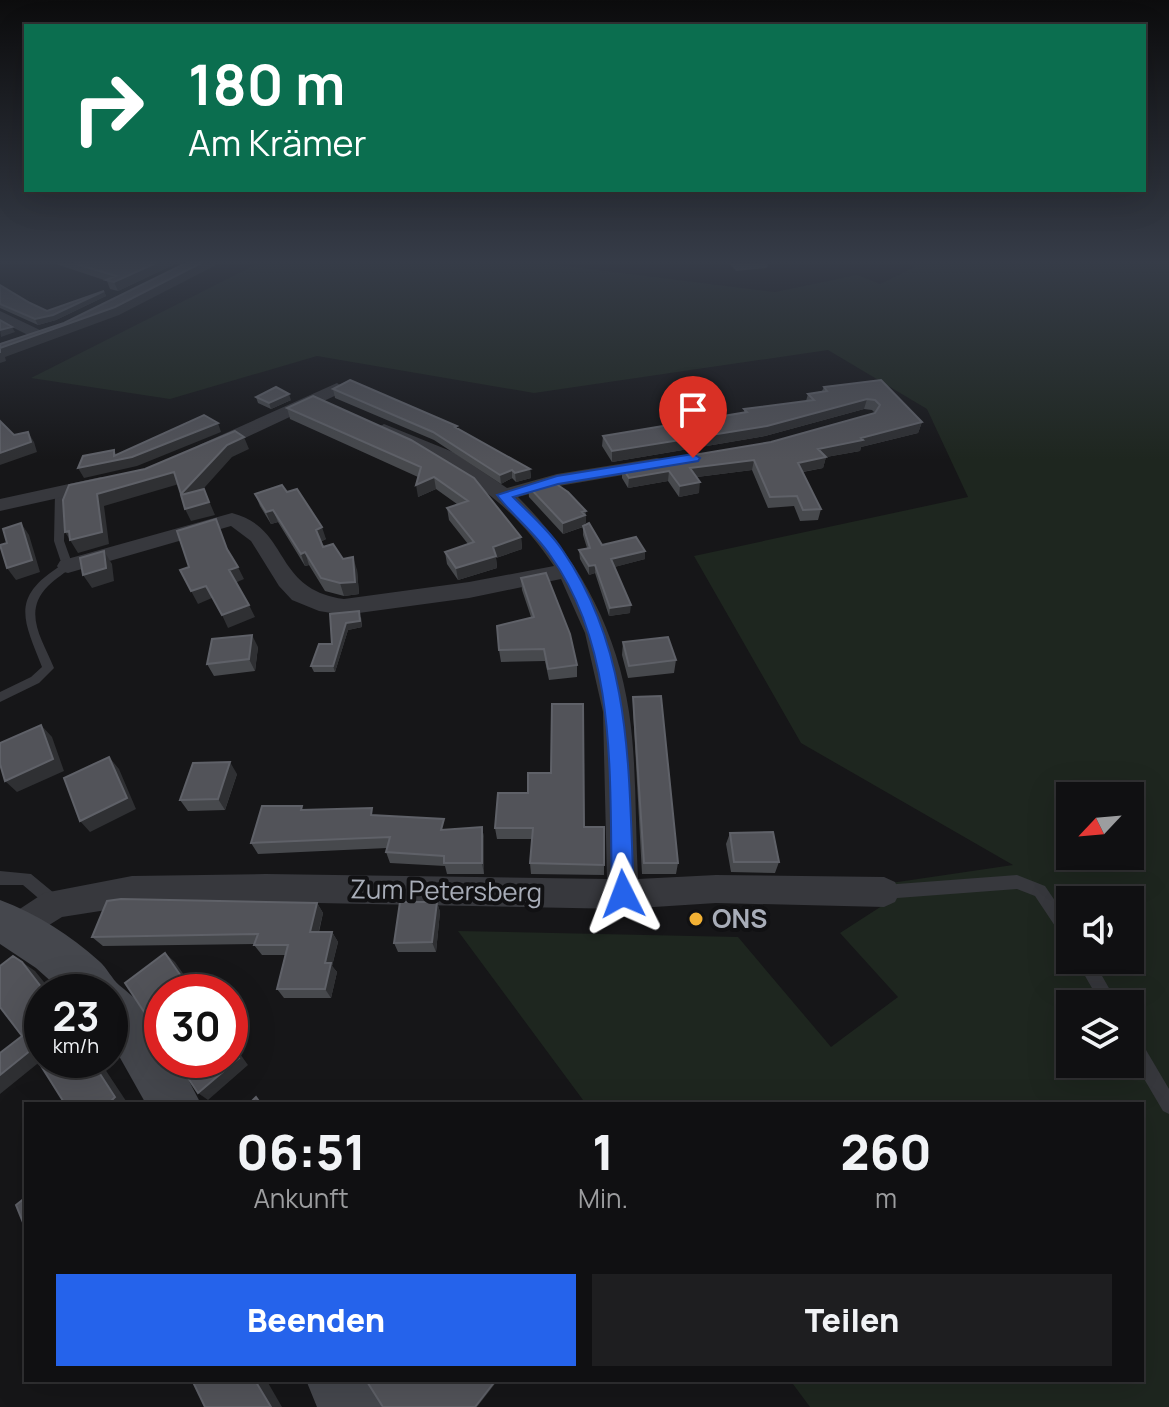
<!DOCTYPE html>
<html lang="de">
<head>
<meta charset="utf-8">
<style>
  body { margin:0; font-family:Manrope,sans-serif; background:#1e1e20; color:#f1f3f6; height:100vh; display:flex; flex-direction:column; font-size:30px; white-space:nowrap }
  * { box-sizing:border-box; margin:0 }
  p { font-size:26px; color:#9c9d9f }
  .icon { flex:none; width:44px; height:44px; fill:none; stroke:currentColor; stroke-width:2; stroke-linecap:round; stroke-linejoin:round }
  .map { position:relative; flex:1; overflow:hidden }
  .details { position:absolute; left:24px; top:1102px; width:1120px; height:280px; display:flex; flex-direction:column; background:#101012; border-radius:0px; box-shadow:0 8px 32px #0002,0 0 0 2px #303032 }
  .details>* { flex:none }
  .top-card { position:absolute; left:24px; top:24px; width:1122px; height:168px; border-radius:0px; box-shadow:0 8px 32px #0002,0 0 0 2px #303032; background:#0b6e4f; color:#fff; overflow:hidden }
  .needle { width:52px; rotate:244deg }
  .controls { position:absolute; left:1056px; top:782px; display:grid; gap:16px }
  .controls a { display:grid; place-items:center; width:88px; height:88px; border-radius:0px; background:#101012; box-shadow:0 8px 32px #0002,0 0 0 2px #303032; font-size:40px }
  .speed { position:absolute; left:24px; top:974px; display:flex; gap:16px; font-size:40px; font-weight:700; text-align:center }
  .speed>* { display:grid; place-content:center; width:104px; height:104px; border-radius:50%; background:#101012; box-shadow:0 8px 32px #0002,0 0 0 2px #303032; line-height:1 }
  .speed small { font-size:20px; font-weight:400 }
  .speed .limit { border:12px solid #d22; background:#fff; color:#111 }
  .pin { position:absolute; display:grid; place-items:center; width:68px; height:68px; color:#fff; margin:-82px -34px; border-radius:50% 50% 50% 0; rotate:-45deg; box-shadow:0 0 8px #0007 }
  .pin .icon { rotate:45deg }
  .me { position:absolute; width:88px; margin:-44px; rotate:357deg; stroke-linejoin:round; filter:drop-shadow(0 0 6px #0008) }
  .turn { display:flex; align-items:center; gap:28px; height:168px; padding:0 32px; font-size:36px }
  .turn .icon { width:104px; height:104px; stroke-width:2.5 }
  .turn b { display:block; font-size:56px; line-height:68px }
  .eta { display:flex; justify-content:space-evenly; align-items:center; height:136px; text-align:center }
  .eta b { font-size:48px; font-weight:800; line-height:56px }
  .primary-button { display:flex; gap:16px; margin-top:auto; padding:16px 32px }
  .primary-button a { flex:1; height:92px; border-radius:0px; background:#2563eb; color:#fff; font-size:32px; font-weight:800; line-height:92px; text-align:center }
  .primary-button a+a { background:#1e1e20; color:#f1f3f6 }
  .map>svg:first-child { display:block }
</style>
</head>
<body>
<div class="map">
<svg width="1169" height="1407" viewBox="0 0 1169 1407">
  <rect width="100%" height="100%" fill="#161618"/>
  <!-- green -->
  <path fill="#1e261f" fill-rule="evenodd" d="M259,263H541L775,292L857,275L880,284L915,267L909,263H1169V1407H810L790,1380H1142V1104H586L458,931L738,937L831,1047L898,997L840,933L888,902L884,884L1013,865L801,743L694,556L968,497L927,409L828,350L534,393L317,356L170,399L31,378ZM1070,796H1130V856H1070ZM1070,900H1130V960H1070ZM1070,1004H1130V1064H1070Z"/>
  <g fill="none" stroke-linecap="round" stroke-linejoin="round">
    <!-- lane -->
    <path fill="#37383d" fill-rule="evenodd" d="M60,490L65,493L64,541L73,566C65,573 56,578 48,586C22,612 42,639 54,668L39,683L0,702V692L31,677L42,667C23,619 10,597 62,565L54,541L55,493Z
      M0,871L31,874L60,898L62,903L60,908L55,910L50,908L23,885H0Z
      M1017,875L1045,886L1070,923V943L1065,941L1035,896L1017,889L884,899L879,897L877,892L879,887L884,885Z
      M1076,960H1093L1118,1004H1101Z
      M1130,1031L1136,1033L1169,1089V1114L1163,1111L1130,1055Z"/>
    <!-- street -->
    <path fill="#37383d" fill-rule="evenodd" d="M0,311L42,331L45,334L42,337H32L0,321Z
      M337,383L345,388L343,392L213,453H199L197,449L199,445Z
      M384,424L453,452L507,488L557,474L657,458L664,460L667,464L664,468L559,486L518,497C577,556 617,629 629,712C637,766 635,824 638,879L716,875L884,877L895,882L900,892L895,902L884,907L716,903L623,909L266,902L132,906L62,917L17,945L6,940L1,929L6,918L44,893L132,876L266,874L607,879L603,712L585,633L561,579L469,598L344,615L319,611L292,600L279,586L251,541L231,526L68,573L60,571L57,566L60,561L232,513C291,528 272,589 344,599L469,582L554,566C506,495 454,466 378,433L375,429Z
      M101,477L111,483L108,487L0,511V499Z"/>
    <!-- secondary -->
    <path fill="#45474d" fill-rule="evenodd" d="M0,900C37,914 70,935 99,961C107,968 112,979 119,985C148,1009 162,1019 162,1060H178L201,1104H146L110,1040V992H63L36,968L0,944Z
      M306,1380H373L385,1407H317Z"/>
  </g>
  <!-- wall -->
  <path fill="#47494d" d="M53,263H177L118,291L110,289L107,281Z
    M729,263H768L767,268L736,271Z
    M0,285L30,303L47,311L104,291L106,296L56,320L38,325L0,308Z
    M881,380L922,422L918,433L861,447L860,451L826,457L823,468L803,472L821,509L818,520L800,521L794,506L768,508L752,470L697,477L699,493L679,497L668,481L628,488L622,478V467L771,442L875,413L872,410L864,409L765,436L612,462L602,446L603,436L744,413V409L806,401L808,394L822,391L824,387Z
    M333,389L457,426V428L530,469L531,478L516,482L512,478L501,484L434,440L335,398Z
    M256,397L291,400L271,409L258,403Z
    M287,408L411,440L521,537L522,549L496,558L497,568L458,580L447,564L445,552L468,544L449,520L447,508L457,504L436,489L418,497V477L290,419Z
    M528,486L586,511V522L585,523V525L602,545L645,559L614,567L630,613L609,616L595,573L589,575L580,559L579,550L587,548L583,535V527L563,534L529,497Z
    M287,492L326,539L320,542L323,547L343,559L357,570L359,594L344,596L325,591L309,565L305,566L278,522L271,524L260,506L255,494Z
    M521,578L577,665V677L549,680L545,661L501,662L499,650L531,617L522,590Z
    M361,617L362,627L348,630L335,672H314L311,666L332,644Z
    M623,642L676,660L674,673L628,678L622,655Z
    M258,647L255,671L214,676L207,664Z
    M633,697L678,863L676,874H642L633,709Z
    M551,773L584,827L604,865V875L531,874L530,863L532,839H497L495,828L528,793Z
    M237,774L225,810L188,811L180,800Z
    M304,810L376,815L447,830L482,827L484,838V874H447L445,866L390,863L386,852L387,848L258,854L251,843Z
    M730,833L779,862L775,873L731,872L726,844Z
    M437,902L440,912L436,952H398L394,943Z
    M317,903L323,913L319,932H332L338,942L332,966L337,972L331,998H284L277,989L285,955H262L254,945L255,944L103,946L92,937Z"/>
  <!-- shaded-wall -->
  <path fill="#2f3033" d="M156,263H177L118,291L114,282Z
    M201,263H220L119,315L5,357L6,361L0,363V348L115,307Z
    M104,291L106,296L56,320L38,325L35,319Z
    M12,327L15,332L1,337L0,330Z
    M289,394L291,400L271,409L269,403Z
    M867,399L864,409L765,436L612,462V451Z
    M922,422L918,433L861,447L860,451L815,459L818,449Z
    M218,423L221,432L137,466L84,478L78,468L114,450L119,459Z
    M28,432L34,442L37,452L0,465V453Z
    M244,437L249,449L232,457L187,507L181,494L227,445Z
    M826,457L823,468L796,473L798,463Z
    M754,460L752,470L689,478L690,468Z
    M530,469L531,478L516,482L515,473Z
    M512,470V478L501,484L500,475Z
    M669,471L668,481L628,488L629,478Z
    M174,472L179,484L104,506L109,544L78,553L65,532L97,494Z
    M434,477L436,489L418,497L416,485Z
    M700,482L699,493L679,497L680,486Z
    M204,489L215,515L191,521L185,509Z
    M273,510L278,522L271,524L266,512Z
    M586,511V522L585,523V526L563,534V523Z
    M21,523L29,535L40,572L16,580L7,568Z
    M322,527L326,539L320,542L316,530Z
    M521,537L522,549L496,558L497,568L458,580L456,568L493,547Z
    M104,551L112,564L114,581L92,588L83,575Z
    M645,551V559L611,568V559Z
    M305,552L309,565L305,566L301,554Z
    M353,557L357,570L359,594L344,596L340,583Z
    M595,565V573L589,575V566Z
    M238,567L244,579L235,583L229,570Z
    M206,586L212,598L198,604L191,591Z
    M249,605L255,617L228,628L222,615Z
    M631,605L630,613L609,616L610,608Z
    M359,611L362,627L348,630L335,672L333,666L346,623Z
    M252,635L258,647L255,671L249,659Z
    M41,725L52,737L64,771L17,792L5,781Z
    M109,757L119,769L136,809L90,832L80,821Z
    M230,762L237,774L225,810L218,799Z
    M482,827L484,838V874L482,863Z
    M437,902L440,912L436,952L432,942Z
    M317,903L323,913L316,942L310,932Z
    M332,932L338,942L332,966L337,972L331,998L325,989V963Z
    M165,953L175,962L196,992H192Z
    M22,962L35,971L52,992H45Z
    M230,1040L248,1065L208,1100L198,1093L230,1045Z
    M31,1050L42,1060L0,1094V1075Z
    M91,1060H99L128,1104H108Z
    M258,1380H268L267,1381L282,1407H271L256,1382Z
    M496,1380H498L477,1407H475Z"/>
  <!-- building -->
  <path fill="#525359" stroke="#5f6168" stroke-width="2" d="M73,263H156L114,282L106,280L116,276Z
    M186,263H201L115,307L0,348V353V344L64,323Z
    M0,285L30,303L47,311L104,291L53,315L35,319L0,304Z
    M0,320L12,327L0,330Z
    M350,380L457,426L455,427L530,469L515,473L512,470L500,475L433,432L333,389Z
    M881,380L922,422L861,438L863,440L818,449L826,457L798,463L821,509L803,510L797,496L770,497L754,460L690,468L700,482L680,486L669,471L629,478L622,467L771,442L875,413L880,405L875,400L867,399L767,426L612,451L603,436L747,412L744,409L814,400L808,394L827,391L824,387Z
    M276,387L289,394L269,403L256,397Z
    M313,396L411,440L474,478L521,537L493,547L496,556L456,568L445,552L474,542L447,508L468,501L434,477L416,485L421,467L287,408Z
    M204,415L218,423L132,457L78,468L83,456L114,450V456Z
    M0,421L14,435L28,432L31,442L0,453Z
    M235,431L244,437L227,445L181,494L174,472L97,494L102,532L70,540L69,531L65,532L63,500L69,485L145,469Z
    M549,479L568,492L586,511L582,512L585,515L563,523L528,486Z
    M282,485L287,492L297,489L322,527L316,530L323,547L333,544L343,559L353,557L355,582L340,583L321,578L305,552L301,554L273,510L266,512L255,494Z
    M204,489L209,502L185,509L181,495Z
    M216,519L227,549L238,567L229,570L249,605L222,615L206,586L191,591L180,570L189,567L177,531Z
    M21,523L32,560L7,568L0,545L7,543L3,529Z
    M589,523L602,545L636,537L645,551L611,559L631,605L610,608L595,565L589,566L579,550L590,548L583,526Z
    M104,551L106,568L83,575L80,558Z
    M546,573L570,634L577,665L548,669L544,649L499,650L497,626L534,617L521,578Z
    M359,611L360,621L346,623L333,666H311L319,644H332L330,614Z
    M252,635L249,659L207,664L212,639Z
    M668,637L676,660L629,666L623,642Z
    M661,696L678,863H644L633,697Z
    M552,704H583L584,827H604V865L530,863L533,828H495L498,793H528V773H551Z
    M41,725L53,759L5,781L0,764V743Z
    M109,757L127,798L80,821L64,778Z
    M230,762L218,799L180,800L193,763Z
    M262,806H302L301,810L372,808L371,815L444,819L441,830L482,827V863H444V856L386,852L390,837L251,843Z
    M773,832L779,862H734L730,833Z
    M121,899L317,903L310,932H332L325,963H331L325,989H277L288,945H254L258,934L92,937L107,901Z
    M400,902H437L432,942L394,943Z
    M165,953L192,992H162V1039L125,983Z
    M13,956L22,962L45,992H42V1060H91L115,1097L108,1104H65L31,1050L0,1075V1053L22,1036L0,1007V966Z
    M230,1045L239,1058L198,1093L176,1060H230Z
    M256,1097L261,1104H249Z
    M26,1197V1230L16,1205Z
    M192,1380H258L256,1382L271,1407H205Z
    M366,1380H496L475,1407H383Z"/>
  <!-- sky -->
  <linearGradient id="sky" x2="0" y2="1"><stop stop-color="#0c0c0d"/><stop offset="0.57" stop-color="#363c48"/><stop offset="1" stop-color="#363c48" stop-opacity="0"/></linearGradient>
  <rect width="1169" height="460" fill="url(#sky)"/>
  <!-- route -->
  <path fill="#2563eb" stroke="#184099" stroke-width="2" d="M693,454L700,458L698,461L558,484L513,497C530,514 550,531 563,551C634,655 628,774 634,894L631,901L623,904L615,901L612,894C609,782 619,651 550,555C535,533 513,516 497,495L557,476Z"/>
  <!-- markers -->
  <circle fill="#f2b134" stroke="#111113" stroke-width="3" cx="696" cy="919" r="8"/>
  <g text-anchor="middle" stroke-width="8" stroke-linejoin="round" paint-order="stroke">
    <!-- near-street labels -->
    <g font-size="26" fill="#a8adb8" stroke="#111113">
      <text transform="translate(446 891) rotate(1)" y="9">Zum Petersberg</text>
    </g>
    <!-- near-poi labels -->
    <g font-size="26" font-weight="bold" fill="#a8adb8" stroke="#111113" text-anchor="start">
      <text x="712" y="928">ONS</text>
    </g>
  </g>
</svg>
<div class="controls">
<a><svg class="needle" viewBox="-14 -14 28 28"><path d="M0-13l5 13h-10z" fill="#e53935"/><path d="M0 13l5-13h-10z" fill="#9c9d9f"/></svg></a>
<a><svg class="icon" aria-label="sound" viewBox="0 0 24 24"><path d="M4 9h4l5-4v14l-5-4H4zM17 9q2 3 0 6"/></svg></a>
<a><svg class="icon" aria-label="layers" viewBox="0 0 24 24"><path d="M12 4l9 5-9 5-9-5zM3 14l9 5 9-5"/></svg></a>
</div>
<div class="speed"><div>23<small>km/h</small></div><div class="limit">30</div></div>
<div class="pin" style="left:693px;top:458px;background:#d93025"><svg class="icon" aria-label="arrive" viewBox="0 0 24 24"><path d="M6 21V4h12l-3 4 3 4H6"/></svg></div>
<svg class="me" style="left:623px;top:894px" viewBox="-20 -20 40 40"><path d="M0-17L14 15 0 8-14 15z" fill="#2563eb" stroke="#fff" stroke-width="4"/></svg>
<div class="top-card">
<div class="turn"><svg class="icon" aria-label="right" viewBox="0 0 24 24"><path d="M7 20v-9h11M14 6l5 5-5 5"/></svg><div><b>180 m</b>Am Krämer</div></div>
</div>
<section class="details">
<div class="eta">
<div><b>06:51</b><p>Ankunft</p></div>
<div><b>1</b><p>Min.</p></div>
<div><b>260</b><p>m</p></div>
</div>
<div class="primary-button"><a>Beenden</a><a>Teilen</a></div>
</section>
</div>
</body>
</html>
